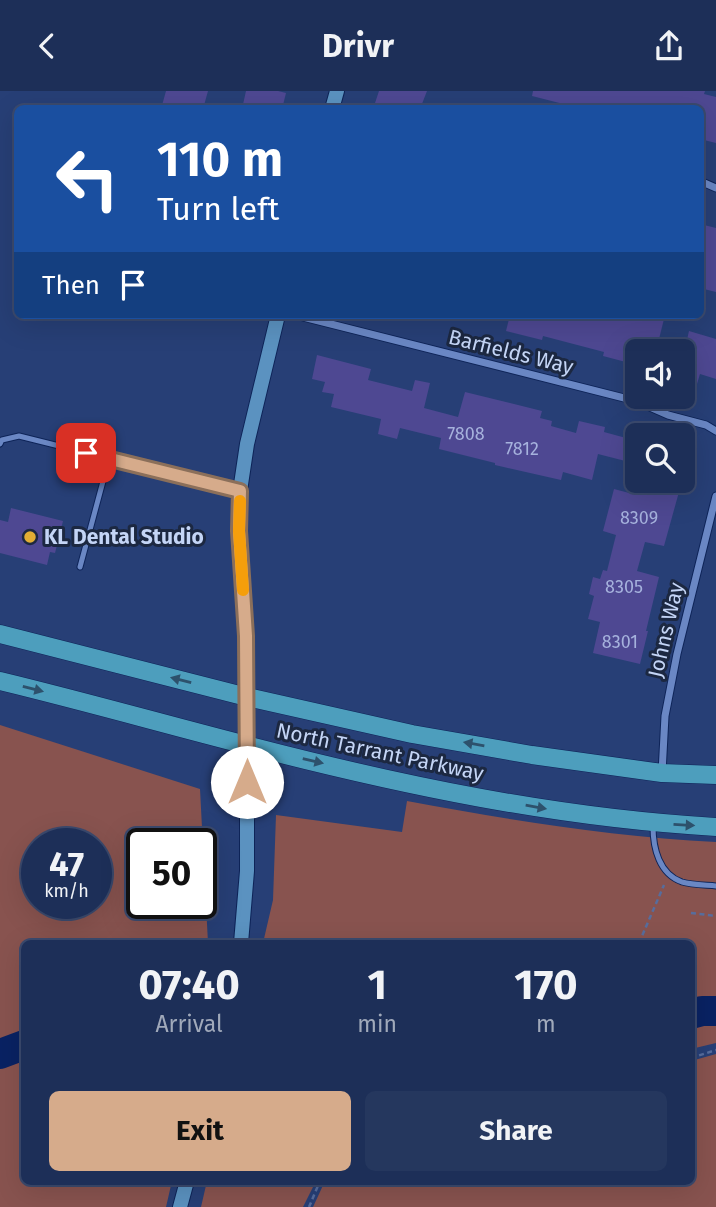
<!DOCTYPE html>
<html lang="en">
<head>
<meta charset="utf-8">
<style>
  body { margin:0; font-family:"Fira Sans",sans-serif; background:#25375e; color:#f1f3f6; height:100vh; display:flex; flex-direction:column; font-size:26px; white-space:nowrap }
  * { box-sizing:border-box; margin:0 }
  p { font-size:23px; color:#a0a9ba }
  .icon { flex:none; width:38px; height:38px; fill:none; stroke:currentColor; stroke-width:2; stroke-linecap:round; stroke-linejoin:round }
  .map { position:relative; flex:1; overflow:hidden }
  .sheet { position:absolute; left:21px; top:849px; width:674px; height:245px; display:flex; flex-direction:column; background:#1d2f58; border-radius:10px; box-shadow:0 7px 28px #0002,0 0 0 2px #3b4a6e }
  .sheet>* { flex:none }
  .banner { position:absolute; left:14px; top:14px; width:690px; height:214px; border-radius:10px; box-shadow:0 7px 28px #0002,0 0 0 2px #3b4a6e; background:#1a4fa0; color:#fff; overflow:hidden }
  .tools { position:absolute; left:625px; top:248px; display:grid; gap:14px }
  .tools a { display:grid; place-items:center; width:70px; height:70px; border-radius:10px; background:#1d2f58; box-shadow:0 7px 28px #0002,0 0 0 2px #3b4a6e; font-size:35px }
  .speed { position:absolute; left:21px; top:737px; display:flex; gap:14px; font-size:35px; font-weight:700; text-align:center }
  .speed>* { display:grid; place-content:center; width:91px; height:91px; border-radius:50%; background:#1d2f58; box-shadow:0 7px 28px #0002,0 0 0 2px #3b4a6e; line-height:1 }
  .speed small { font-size:18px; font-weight:400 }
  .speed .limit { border:4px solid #111; border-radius:10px; background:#fff; color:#111 }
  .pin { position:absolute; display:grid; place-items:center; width:60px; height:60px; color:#fff; margin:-30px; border-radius:14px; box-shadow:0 4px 10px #0006 }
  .me { position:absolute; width:77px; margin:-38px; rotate:0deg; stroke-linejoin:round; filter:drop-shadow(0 0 5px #0008) }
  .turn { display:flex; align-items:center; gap:24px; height:147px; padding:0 28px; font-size:32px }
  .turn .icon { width:91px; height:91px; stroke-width:2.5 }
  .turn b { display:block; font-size:49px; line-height:60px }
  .then { display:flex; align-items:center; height:66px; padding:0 28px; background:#0003; gap:14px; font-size:26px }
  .eta { display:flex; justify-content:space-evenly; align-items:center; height:119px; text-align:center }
  .eta b { font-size:42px; font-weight:700; line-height:49px }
  .action { display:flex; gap:14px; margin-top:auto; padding:14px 28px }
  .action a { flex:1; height:80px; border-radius:10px; background:#d6ab8b; color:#111; font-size:28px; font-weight:700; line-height:80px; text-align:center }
  .action a+a { background:#25375e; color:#f1f3f6 }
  header { display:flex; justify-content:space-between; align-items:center; height:91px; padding:0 28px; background:#1d2f58; font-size:32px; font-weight:700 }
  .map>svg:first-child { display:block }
</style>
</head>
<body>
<header><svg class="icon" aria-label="back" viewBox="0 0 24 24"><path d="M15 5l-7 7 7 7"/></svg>Drivr<svg class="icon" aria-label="share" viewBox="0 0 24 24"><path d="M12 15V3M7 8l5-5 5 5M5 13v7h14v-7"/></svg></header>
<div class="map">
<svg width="716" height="1116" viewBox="0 0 716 1116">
  <rect width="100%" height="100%" fill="#273f76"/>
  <!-- green -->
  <path fill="#88534f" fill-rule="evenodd" d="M0,634L200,698L208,852H24V1090H172L166,1116H0ZM37,752H96V812H37ZM142,752H201V812H142Z
    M407,710C509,729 612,746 716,751V952L691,958V852H263L273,809L276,724L402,741Z
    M716,963V1116H313L325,1090H691V970Z
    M207,1090H316L303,1116H201Z"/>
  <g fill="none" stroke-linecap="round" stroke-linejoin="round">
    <!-- river -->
    <path stroke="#092263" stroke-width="30" d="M691,923L702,920H716
      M0,963L24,954"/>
  </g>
  <!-- building -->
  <path fill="#4e4892" d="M166,0H208L203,18H161Z
    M246,0H278L286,2L282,18H242Z
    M379,0H427L420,18H373Z
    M533,0H705L704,3L716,6V52L700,48V18H583L532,5Z
    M700,133L716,137V201L700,197Z
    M510,224H665L658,252L647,250L644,261H637V274L603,265L604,261L543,245L542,249L506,240Z
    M689,240L716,248V288L700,283L697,293L682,289V252L686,253Z
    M317,264L371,278L368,289L412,300L415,289L430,292L424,317L458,326L465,301L542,320L540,327L552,330L551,335L576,342L579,330L605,336L604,341L637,350V373L598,363L592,389L563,381L561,389L495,374V372L439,358L441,347L400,337L397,348L378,343L381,328L331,316L334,303L322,301L325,291L312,288Z
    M637,390H682L664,455L645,451L637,480L659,486L646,540H648L640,573L593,562L600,531L588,528L594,505L589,503L593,486L600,488L603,479L607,480L616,444L603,440L614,398L633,403Z
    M11,417L63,430L55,462L50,461L47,474L0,462V429L8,431Z"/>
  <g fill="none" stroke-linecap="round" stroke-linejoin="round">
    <defs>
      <path id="lane" d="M0,353L2,349L19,345L240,400
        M80,476L109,368
        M653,735C653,757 659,783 682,791C692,794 706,794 716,795"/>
      <path id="street" d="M700,90L716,97
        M295,224L636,310L668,324L706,334L716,340
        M662,682L665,625L677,563L716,405"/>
      <path id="secondary" d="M332,18L337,0
        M241,852L247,780V635L246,545L239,440L240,400L247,353L278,224
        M180,1116L187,1090"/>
      <path id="primary" d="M0,543L247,606L412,643L532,664L662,682L716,684
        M0,590C83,610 164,633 246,654C400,694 557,727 716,736"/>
    </defs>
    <!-- lane casing -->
    <use href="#lane" stroke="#0e2458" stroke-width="7"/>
    <!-- street casing -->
    <use href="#street" stroke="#0e2458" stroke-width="9"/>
    <!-- secondary casing -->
    <use href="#secondary" stroke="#0e2458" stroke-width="16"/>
    <!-- primary casing -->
    <use href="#primary" stroke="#0e2458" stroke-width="19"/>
    <!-- path -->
    <path stroke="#576d9d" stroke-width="2.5" stroke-dasharray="5 3.5" stroke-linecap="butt" d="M691,822L716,825
      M639,852L664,794
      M691,967L716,959
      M309,1116L320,1090"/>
    <!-- lane -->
    <use href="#lane" stroke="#6a87c4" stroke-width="5"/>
    <!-- street -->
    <use href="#street" stroke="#6a87c4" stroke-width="7"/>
    <!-- secondary -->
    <use href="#secondary" stroke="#5b92c0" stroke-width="14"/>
    <!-- primary -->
    <use href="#primary" stroke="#4d9ebd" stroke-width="18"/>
  </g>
  <!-- one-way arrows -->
  <defs><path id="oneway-solid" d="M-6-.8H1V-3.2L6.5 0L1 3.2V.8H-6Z" transform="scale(1.75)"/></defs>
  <g fill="#2d516c">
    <use href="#oneway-solid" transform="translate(181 589) rotate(-166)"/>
    <use href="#oneway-solid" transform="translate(33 598) rotate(14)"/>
    <use href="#oneway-solid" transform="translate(474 653) rotate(-170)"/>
    <use href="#oneway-solid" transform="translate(313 670) rotate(13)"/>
    <use href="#oneway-solid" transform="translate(536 716) rotate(10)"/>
    <use href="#oneway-solid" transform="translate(684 734) rotate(3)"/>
  </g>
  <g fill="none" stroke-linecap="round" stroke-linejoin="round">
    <defs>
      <path id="route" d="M86,362L240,400L239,440L246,545L247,691"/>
    </defs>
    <!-- route casing -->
    <use href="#route" stroke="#8b6f5a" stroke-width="18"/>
    <!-- route -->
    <use href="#route" stroke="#d6ab8b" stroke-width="12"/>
    <!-- slow -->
    <path stroke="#f59e0b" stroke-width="12" d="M240,410L239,440L243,499"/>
  </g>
  <!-- markers -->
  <circle fill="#e2ae34" stroke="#1c2841" stroke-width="2.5" cx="30" cy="446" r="7"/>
  <g text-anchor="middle" stroke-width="6" stroke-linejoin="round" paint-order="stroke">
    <!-- number labels -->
    <g font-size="18" fill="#a6b2dd">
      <text x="466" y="349">7808</text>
      <text x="522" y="364">7812</text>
      <text x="639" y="433">8309</text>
      <text x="624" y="502">8305</text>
      <text x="620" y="557">8301</text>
    </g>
    <!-- street labels -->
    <g font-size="21" fill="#c4d5f6" stroke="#1c2841">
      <text transform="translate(511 261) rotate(14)" y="7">Barfields Way</text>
      <text transform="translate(666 539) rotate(-77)" y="7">Johns Way</text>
      <text transform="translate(380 661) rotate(12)" y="7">North Tarrant Parkway</text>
    </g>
    <!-- poi labels -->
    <g font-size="21" font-weight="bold" fill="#c4d5f6" stroke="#1c2841" text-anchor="start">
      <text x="44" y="453">KL Dental Studio</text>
    </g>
  </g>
</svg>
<div class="tools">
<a><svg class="icon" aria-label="sound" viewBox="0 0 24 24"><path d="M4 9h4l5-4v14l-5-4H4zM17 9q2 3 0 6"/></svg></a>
<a><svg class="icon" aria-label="search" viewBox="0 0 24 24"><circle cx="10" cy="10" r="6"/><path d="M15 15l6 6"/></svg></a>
</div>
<div class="speed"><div>47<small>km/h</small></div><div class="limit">50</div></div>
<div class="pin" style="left:86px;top:362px;background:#d93025"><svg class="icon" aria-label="arrive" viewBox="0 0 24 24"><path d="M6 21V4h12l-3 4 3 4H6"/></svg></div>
<svg class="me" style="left:247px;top:691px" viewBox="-20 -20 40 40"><circle r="19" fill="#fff"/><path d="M0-13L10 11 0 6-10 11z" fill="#d6ab8b"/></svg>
<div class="banner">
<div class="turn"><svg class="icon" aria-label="left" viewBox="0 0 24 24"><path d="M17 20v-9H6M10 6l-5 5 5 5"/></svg><div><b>110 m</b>Turn left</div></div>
<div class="then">Then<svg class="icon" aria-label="arrive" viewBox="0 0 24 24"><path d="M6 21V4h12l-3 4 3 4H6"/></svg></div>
</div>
<section class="sheet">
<div class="eta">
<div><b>07:40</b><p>Arrival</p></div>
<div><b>1</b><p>min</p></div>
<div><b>170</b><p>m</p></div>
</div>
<div class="action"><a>Exit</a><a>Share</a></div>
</section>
</div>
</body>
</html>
